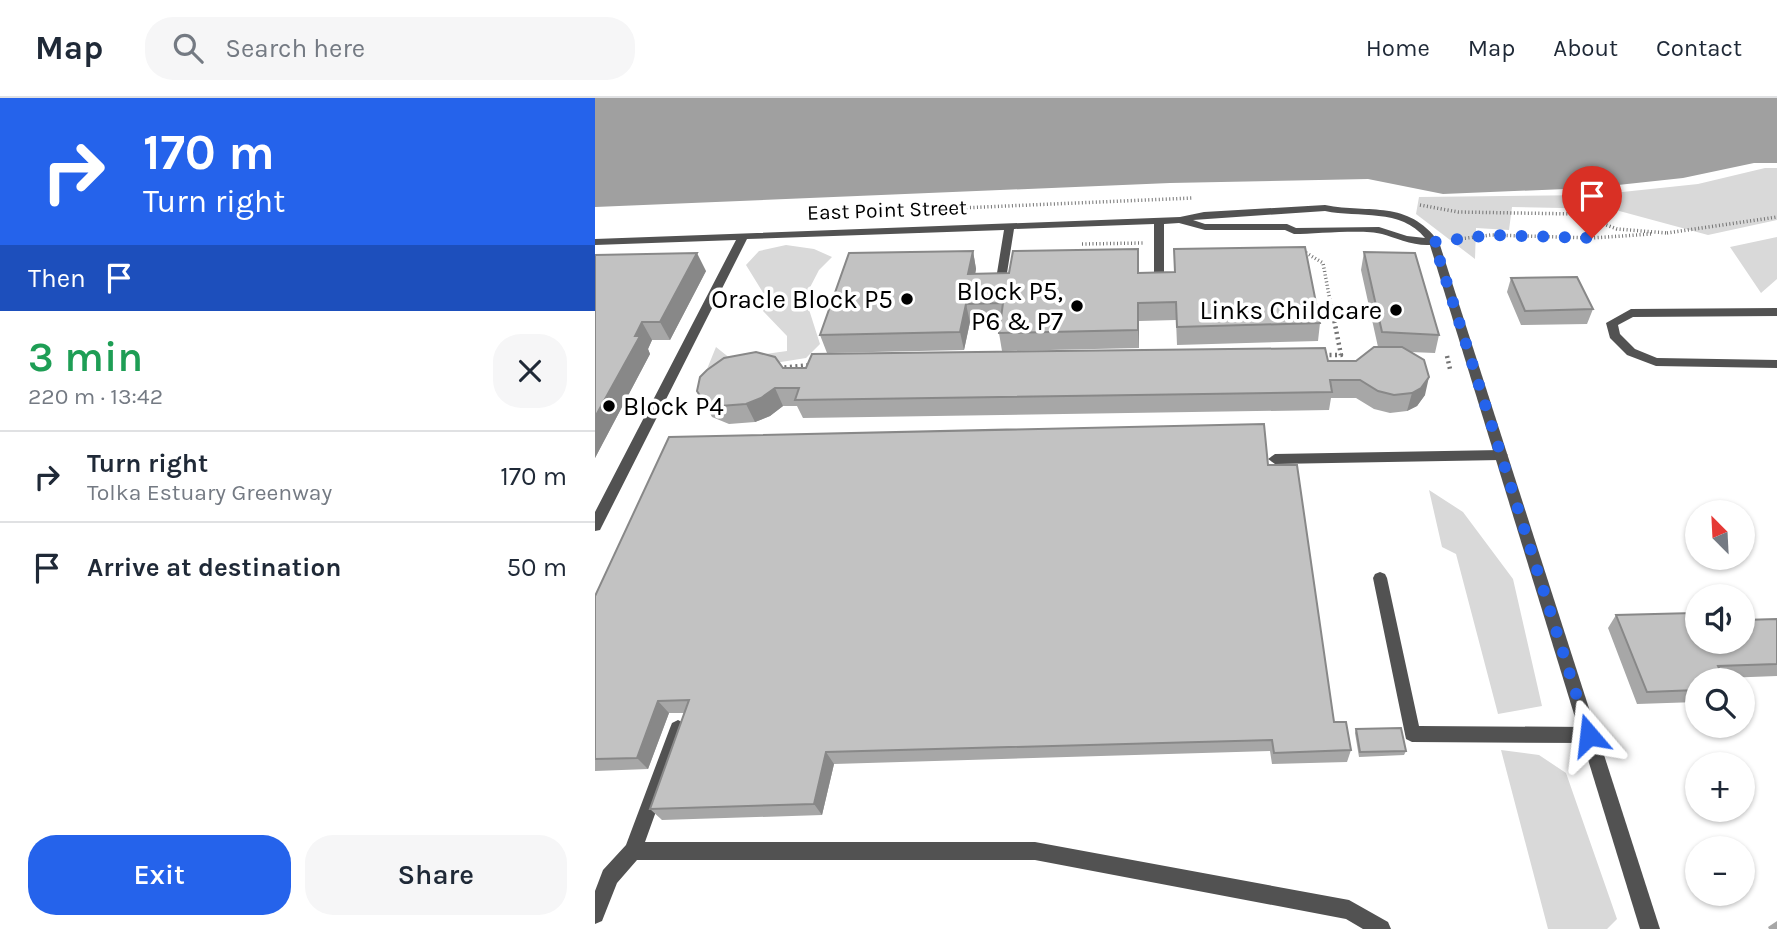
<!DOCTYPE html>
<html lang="en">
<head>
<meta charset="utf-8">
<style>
  body { margin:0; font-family:Karla,sans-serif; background:#f6f6f7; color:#1f2937; height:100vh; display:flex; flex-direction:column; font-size:26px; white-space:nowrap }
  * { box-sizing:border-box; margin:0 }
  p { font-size:23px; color:#747a83 }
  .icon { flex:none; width:38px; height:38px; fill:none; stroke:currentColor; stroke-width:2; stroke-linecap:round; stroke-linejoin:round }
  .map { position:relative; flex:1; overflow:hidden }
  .drawer { display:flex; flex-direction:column; background:#fff; width:595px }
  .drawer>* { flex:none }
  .guide { background:#2563eb; color:#fff; overflow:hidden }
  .needle { width:46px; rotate:336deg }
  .controls { position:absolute; left:1090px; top:402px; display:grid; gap:14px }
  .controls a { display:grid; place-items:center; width:70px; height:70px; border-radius:50%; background:#fff; box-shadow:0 2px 5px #0004; font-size:35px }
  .pin { position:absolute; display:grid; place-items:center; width:60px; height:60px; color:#fff; margin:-72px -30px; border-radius:50% 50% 50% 0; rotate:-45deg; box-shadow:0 0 7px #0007 }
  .pin .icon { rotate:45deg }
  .me { position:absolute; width:77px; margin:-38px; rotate:343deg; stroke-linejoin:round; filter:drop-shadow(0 0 5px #0008) }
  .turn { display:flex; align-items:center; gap:24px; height:147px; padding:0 28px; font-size:32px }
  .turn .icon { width:91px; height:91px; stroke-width:2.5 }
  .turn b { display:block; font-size:49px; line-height:60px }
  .then { display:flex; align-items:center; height:66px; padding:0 28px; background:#0003; gap:14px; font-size:26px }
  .round { display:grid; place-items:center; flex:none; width:74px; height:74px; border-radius:28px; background:#f6f6f7 }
  .summary { display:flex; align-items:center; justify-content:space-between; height:119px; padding:0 28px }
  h1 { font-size:42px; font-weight:600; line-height:52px; color:#1e9e55 }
  .cta { display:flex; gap:14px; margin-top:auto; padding:14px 28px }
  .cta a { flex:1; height:80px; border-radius:28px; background:#2563eb; color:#fff; font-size:28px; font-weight:600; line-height:80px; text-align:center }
  .cta a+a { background:#f6f6f7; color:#1f2937 }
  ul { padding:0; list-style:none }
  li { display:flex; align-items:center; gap:21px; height:91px; padding:0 28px; border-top:2px solid #e0e1e3 }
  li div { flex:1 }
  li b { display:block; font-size:26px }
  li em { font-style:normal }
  header { display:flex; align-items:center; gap:42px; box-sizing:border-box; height:98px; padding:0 35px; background:#fff; border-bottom:2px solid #e0e1e3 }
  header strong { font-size:33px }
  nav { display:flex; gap:38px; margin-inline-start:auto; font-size:24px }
  .search { width:490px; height:63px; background:#f6f6f7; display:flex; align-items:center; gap:18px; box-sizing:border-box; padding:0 24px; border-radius:28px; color:#747a83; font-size:26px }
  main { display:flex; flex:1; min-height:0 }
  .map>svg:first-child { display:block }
</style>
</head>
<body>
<header>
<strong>Map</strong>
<div class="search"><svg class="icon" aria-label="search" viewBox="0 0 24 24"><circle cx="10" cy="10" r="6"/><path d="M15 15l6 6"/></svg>Search here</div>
<nav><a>Home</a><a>Map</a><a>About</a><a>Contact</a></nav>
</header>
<main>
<section class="drawer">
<div class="guide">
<div class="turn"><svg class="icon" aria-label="right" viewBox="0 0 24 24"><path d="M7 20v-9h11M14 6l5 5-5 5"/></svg><div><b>170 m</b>Turn right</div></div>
<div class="then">Then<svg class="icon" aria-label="arrive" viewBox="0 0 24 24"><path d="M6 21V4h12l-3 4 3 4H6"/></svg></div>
</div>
<div class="summary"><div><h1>3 min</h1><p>220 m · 13:42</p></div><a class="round"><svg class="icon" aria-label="close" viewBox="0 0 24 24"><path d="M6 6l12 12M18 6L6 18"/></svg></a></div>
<ul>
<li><svg class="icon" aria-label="right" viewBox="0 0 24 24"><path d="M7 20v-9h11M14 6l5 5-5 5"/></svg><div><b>Turn right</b><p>Tolka Estuary Greenway</p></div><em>170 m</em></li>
<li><svg class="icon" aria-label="arrive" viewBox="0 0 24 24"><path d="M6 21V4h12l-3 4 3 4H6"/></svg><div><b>Arrive at destination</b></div><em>50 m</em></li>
</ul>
<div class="cta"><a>Exit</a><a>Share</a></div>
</section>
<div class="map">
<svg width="1182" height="831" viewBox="0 0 1182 831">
  <rect width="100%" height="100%" fill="#fff"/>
  <!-- green -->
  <path fill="#d9d9d9" d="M1170,70H1182V122L1113,137L1017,111L917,109L914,132L881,130L880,161L821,116L824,99L999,97L1103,86Z
    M1182,139V181L1166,195L1135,149Z
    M191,147L219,151L237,159L224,172L210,199L225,246L211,260L110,276L121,249L136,261L192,253V238L168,213L170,198L151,167L164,153Z
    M834,392L868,414L918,481L947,608L903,616L861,456L847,449Z
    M906,652L944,657L971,675L1022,821L1012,831H953Z"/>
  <!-- water -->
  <path fill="#a0a0a0" d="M0,0H1182V65H1159L1088,80L995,90L848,96L773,81L575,85L0,109Z"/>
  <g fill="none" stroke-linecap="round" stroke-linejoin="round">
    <!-- path-far1 -->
    <path stroke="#747474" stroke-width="3.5" stroke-dasharray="1 2.5" stroke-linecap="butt" d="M825,107L863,114L982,116L1022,131L1072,135
      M319,112L597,100
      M1072,135L1182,119
      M856,142L896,137L997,140L1056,136
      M487,146L548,145
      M708,153L728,165L736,208"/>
    <!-- path -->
    <path stroke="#747474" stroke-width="4.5" stroke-dasharray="2 3.5" stroke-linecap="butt" d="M729,257H746L736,206
      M852,258L855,271
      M184,270L217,267"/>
    <!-- lane -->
    <path fill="#525252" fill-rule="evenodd" d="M730,107C776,116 812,101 844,144C831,153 801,140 787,136C768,131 721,136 699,136L690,132H610L584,125L569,126V178L564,181L559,178V126L419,131L412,175L407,178L402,175L409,132L152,141L7,428L5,432L0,433V414L141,142L0,147V141L585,119L609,114ZM730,113C764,120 806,110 830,140L812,138L784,129L701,130L692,126H610L598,122Z
      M1182,210V218L1038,219L1023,227L1025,236L1040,251L1062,260L1182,262V270L1061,268L1032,257L1015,240L1011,225L1036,211Z
      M906,352L913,357L906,362L680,366L673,361L680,356Z
      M785,474L790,476L792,480L824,628L994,629L1000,632L1002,637L1000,642L994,645L817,644L811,641L778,480L780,476Z
      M83,622L89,625L91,630L50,744H440L754,802L793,824L796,831H768L751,821L440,762H42L22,785L7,823L0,826V793L8,772L31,747L75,630L77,625Z"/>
    <!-- street -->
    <path fill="#525252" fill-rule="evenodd" d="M839,141L844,144L1065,831H1045L834,144Z"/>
  </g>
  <!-- wall -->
  <path fill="#a7a7a7" d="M378,153L381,171L380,176L544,175L725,225L723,243L582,247L581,222L544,223V250L407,253L404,235L406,223L375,224L369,252L232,255L225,237Z
    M769,154L844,237L840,255L815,254L830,297L822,308L812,313L795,315L779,311L761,300H736L734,312L208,320L202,308H188L175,318L160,324L134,326L117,319L102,293L188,270L761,263L783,249L766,172Z
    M0,157L111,173L75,242H57L53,251L55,256L0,360Z
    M916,180L998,211L992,226L926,227L912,194Z
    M673,367L739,624L756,652L752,664L677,666L675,653L239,666L227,717L67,722L55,711L89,615H74L53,671L0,673V498Z
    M1021,517L1102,544L1182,521V578L1129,580L1102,583V604L1042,606L1013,530Z
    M761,631L811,653L809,657L764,659L760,635Z
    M1182,823V831H1174L1173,829Z"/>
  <!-- shaded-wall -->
  <path fill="#888" d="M378,153L381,171L377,194L373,176Z
    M102,155L111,173L75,242L65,224Z
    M543,205L544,223V250L543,232Z
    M371,206L375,224L369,252L365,234Z
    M47,224L57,242L53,251L55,256L0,360V319Z
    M834,279L830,297L822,308L812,313L817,295Z
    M180,290L188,308L175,318L160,324L151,306Z
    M63,603L74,615L53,671L42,660Z
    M231,654L239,666L227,717L219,706Z"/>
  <!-- building -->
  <path fill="#c2c2c2" stroke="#888" stroke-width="2" d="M710,149L725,225L582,229L581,204L543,205V232L404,235L408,205L371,206L365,234L225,237L254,155L378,153L373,176L414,175L418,153L543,151V175L580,174L579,151Z
    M769,154L820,155L844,237L787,234Z
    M102,155L65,224H47L40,238H45L0,319V157Z
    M982,179L998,211L930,213L916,180Z
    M779,249H807L829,262L834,279L826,290L817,295L799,297L783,293L765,282H735L737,294L200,302L204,290H180L166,300L151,306L125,308L107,301L102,293L105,279L112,272L129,260L161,254L180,259L188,270H211L217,256L730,250L733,263H761Z
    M669,326L673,367H702L739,624H751L756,652L679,655L677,642L231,654L219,706L55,711L94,602L63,603L42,660L0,661V498L74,339Z
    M1099,515L1102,523V544H1148V522L1182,521V566L1123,568L1130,583H1102V592L1052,594L1021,517Z
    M806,630L811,653L765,654L761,631Z"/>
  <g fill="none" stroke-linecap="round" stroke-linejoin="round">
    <!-- route -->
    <path stroke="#2563eb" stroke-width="12" stroke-dasharray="0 21.6" d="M994,637L839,144L896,137L997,140"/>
  </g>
  <!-- markers -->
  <g fill="#000" stroke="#fff" stroke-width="2.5">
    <circle cx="312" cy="201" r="7"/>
    <circle cx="482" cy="208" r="7"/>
    <circle cx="801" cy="212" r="7"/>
    <circle cx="14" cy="308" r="7"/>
  </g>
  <g text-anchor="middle" stroke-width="7" stroke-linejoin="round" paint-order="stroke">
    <!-- far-street labels -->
    <g font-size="21" fill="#000" stroke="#fff">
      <text transform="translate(292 112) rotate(-2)" y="7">East Point Street</text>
    </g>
    <!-- poi labels -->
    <g font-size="26" fill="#000" stroke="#fff" text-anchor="end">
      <text x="468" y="202">Block P5,<tspan x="468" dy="30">P6 &amp; P7</tspan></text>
      <text x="298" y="210">Oracle Block P5</text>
      <text x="787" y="221">Links Childcare</text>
      <text x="28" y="317" text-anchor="start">Block P4</text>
    </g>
  </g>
</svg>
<div class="controls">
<a><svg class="needle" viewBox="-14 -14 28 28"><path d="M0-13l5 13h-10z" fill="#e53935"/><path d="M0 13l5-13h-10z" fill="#747a83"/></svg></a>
<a><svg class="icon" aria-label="sound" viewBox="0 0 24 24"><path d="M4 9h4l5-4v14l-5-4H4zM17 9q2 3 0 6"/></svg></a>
<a><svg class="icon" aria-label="search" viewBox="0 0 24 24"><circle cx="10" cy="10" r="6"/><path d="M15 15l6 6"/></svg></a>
<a>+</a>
<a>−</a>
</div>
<div class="pin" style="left:997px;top:140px;background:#d93025"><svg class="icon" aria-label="arrive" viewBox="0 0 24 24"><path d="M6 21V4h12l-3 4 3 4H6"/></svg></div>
<svg class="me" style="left:994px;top:637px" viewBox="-20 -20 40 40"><path d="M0-17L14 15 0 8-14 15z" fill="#2563eb" stroke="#fff" stroke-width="4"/></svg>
</div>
</main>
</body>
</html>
